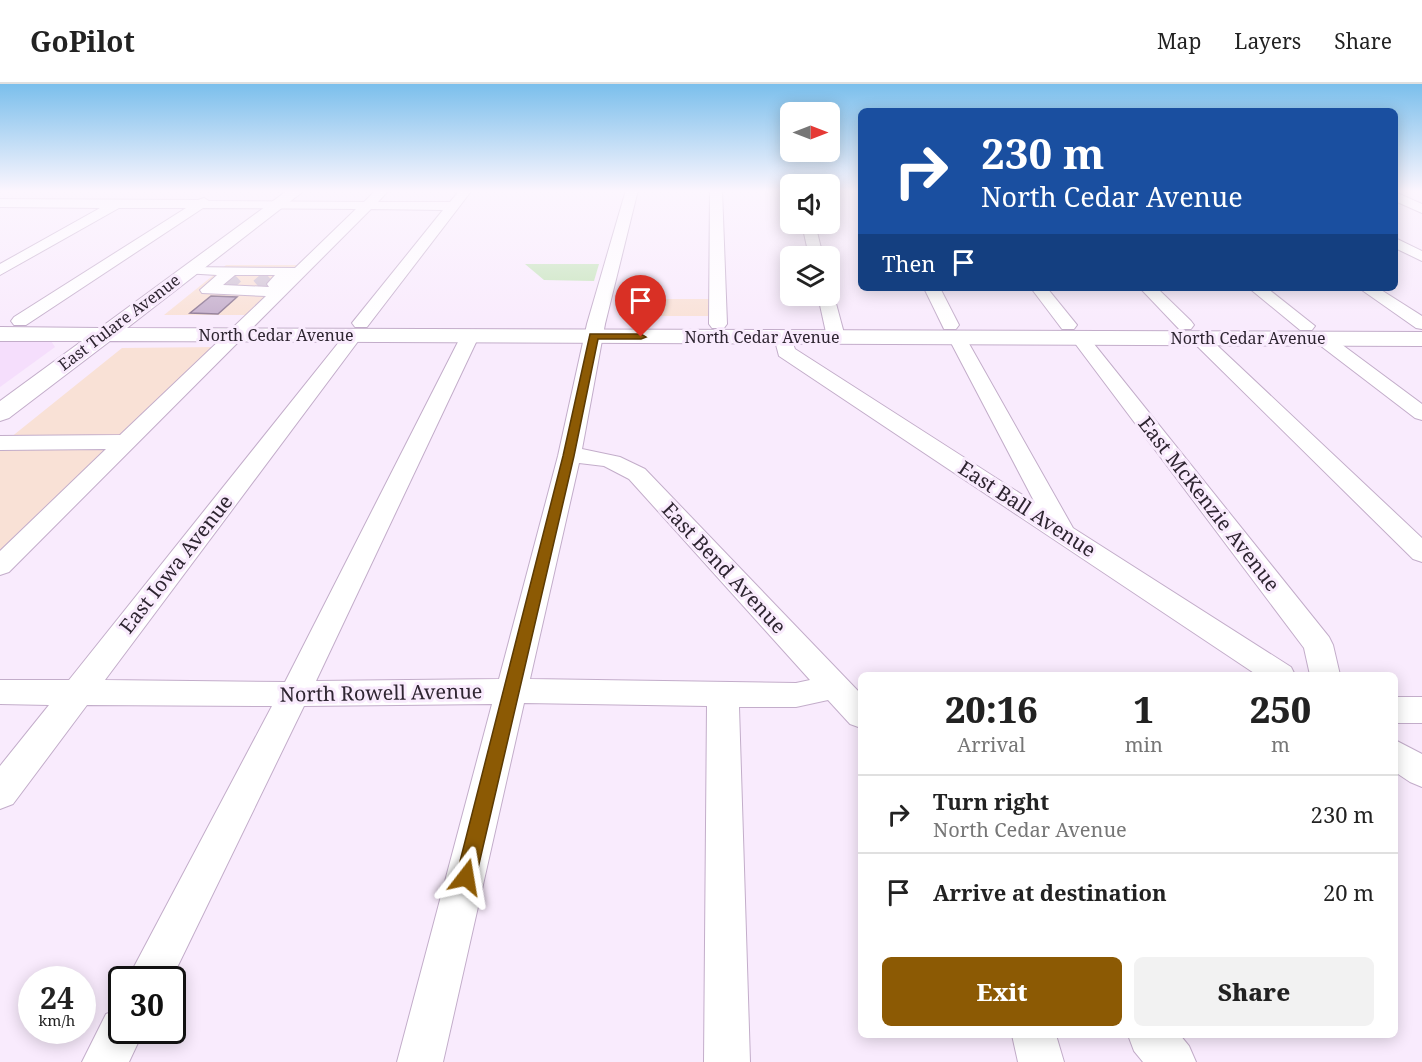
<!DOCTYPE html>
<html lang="en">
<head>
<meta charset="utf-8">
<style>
  body { margin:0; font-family:"Noto Serif",serif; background:#f2f2f2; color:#222; height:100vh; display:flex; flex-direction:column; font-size:22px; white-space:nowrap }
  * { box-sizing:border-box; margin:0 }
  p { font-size:20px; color:#767676 }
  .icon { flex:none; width:33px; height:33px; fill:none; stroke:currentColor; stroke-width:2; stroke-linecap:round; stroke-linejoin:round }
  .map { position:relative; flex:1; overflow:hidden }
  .details { position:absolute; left:858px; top:588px; width:540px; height:366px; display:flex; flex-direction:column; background:#fff; border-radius:9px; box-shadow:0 3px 15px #0003 }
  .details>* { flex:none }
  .hud { position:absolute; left:858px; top:24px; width:540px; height:183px; border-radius:9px; box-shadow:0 3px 15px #0003; background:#1a4fa0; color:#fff; overflow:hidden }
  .needle { width:39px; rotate:90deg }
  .fabs { position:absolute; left:780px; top:18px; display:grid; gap:12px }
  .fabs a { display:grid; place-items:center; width:60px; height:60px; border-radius:9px; background:#fff; box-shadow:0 3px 15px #0003; font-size:30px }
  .speed { position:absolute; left:18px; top:882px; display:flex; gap:12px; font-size:30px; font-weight:700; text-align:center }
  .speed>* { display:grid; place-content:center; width:78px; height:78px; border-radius:50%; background:#fff; box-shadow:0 3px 15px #0003; line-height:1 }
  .speed small { font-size:15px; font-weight:400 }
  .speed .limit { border:3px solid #111; border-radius:9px; background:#fff; color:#111 }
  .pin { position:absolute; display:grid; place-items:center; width:51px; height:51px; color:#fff; margin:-62px -26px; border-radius:50% 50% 50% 0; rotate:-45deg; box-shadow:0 0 6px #0007 }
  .pin .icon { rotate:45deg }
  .me { position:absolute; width:66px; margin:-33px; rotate:14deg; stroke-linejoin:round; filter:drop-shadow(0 0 4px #0008) }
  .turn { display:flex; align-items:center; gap:21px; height:126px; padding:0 24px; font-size:27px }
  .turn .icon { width:78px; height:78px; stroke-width:2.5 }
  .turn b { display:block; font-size:42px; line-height:51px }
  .then { display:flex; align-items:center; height:57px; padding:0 24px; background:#0003; gap:12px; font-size:22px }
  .eta { display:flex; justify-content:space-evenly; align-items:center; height:102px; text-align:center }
  .eta b { font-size:36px; font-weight:800; line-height:42px }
  .primary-button { display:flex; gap:12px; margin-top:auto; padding:12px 24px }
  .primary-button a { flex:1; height:69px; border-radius:9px; background:#8c5a04; color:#fff; font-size:24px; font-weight:800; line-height:69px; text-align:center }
  .primary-button a+a { background:#f2f2f2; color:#222 }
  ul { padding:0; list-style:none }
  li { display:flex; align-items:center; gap:18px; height:78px; padding:0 24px; border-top:2px solid #e0e0e0 }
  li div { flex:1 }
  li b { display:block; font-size:22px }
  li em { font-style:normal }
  header { display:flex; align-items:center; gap:36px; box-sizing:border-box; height:84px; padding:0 30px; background:#fff; border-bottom:2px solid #e0e0e0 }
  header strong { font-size:28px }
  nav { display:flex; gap:33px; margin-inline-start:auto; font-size:21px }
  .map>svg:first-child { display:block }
</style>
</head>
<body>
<header>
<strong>GoPilot</strong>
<nav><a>Map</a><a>Layers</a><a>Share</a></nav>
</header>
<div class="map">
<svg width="1422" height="978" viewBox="0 0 1422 978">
  <rect width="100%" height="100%" fill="#f9ebfd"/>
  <!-- commercial -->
  <path fill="#f9e1d6" d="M226,181H307L256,231H164Z
    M629,215H711V232H641L628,222Z
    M216,263L0,473V362L122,264Z"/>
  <!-- built -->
  <path fill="#f5defc" d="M0,256L51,257L55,263L0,303Z"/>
  <!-- green -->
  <path fill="#c3e4b8" d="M525,180H599L594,197L544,196Z"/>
  <!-- building -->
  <path fill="#c4aecb" stroke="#8c7792" stroke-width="1.5" d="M211,212L237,213L218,230L190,229Z"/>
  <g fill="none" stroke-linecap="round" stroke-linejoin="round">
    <!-- minor-tunnel -->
    <path stroke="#d0c3d4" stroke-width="14" stroke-dasharray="14 7" stroke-linecap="butt" d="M226,202L240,189
      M258,202L273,189"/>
    <defs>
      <path id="minor" d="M376,106H389L378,118H450L460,106H472L367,243H355L352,239L443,126L371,125L9,488L0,491V467L106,365L0,366V352L120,351L266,212L202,209L200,206L217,191L184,189L181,186L184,183L295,184L356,125L203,124L26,241H14L11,237L14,233L186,124H119L0,191V180L100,124L0,123V115L198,116L204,114L209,117L364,118ZM235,191H275L267,200L269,203L223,201Z
        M626,106H638L605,240L582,365L620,373L645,385L861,610V644L850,640L828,616L796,623H739L750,978H704L707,622L524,619L443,978H397L492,620L304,622L171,896H127L272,622L87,621L13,720L0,725V682L49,621L0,620V596H69L347,248H359L362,252L359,256L105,596L285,598L461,252L464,248H476L479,252L316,597L499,595L558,372L587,240ZM579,379L604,382L629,395L810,596L796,599L530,595Z
        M710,106H722L727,240L724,244H712L709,240Z
        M1395,108L1422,120V129L1395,117Z
        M802,140H815L823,172H809Z
        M1395,154L1422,167V177L1395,164Z
        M924,204H940L959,241L956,245H944Z
        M1031,204H1047L1077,241L1074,245H1062Z
        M1140,204H1157L1191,237L1194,241L1191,245H1179Z
        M1249,204H1267L1315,242L1312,246H1300Z
        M1359,204H1378L1422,232V245L1416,244Z
        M830,208L834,212L845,253L842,257H830L827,253L818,212H830Z
        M783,248L789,249L795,265L1035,419L948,253L951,249H963L1073,444L1291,583L1295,591H1257L779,272L774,253L777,249Z
        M1080,249L1086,250L1329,553L1333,561L1340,591H1310L1304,564L1071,254L1074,250Z
        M1199,249L1205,250L1422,454V478L1413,475L1193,258L1190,254L1193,250Z
        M1323,250L1329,251L1422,320V336L1415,334L1317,259L1314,255L1317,251Z
        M1395,613H1422V639H1395Z
        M1395,656L1422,670V703L1410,698L1395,688Z
        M122,924V946H144L129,978H82L106,930Z
        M1012,951H1056L1064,978H1018Z
        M1128,951H1180L1189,962L1196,978H1143L1134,967Z"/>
      <path id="major" d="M288,106H305L127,244L1422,248V262L110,257L9,334L0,337V317L82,257H0V243L100,244Z"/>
    </defs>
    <!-- minor casing -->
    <use href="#minor" stroke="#c3adca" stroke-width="2"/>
    <!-- major casing -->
    <use href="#major" stroke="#c3adca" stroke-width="2"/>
    <!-- minor -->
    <use href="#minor" fill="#fff" fill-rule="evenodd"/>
    <!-- major -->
    <use href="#major" fill="#fff" fill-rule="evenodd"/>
  </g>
  <!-- sky -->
  <linearGradient id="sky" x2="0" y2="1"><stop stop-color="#7bbfec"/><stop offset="0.44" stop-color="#fcf6fe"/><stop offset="1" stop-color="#fcf6fe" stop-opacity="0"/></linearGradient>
  <rect width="1422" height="243" fill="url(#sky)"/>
  <!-- route -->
  <path fill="#8c5a04" stroke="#5b3a03" stroke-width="1.5" d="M590,250H641L646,253L641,255H598L574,372L476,793L473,799L466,802L459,799L456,793L563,372Z"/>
  <g text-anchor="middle" stroke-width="6" stroke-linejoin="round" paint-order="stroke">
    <!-- far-street labels -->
    <g font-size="16" fill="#2e2531" stroke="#f9ebfd">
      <text transform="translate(119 238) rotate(-37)" y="6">East Tulare Avenue</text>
      <text x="276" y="257">North Cedar Avenue</text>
      <text x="762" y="259">North Cedar Avenue</text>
      <text x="1248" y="260">North Cedar Avenue</text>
    </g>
    <!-- street labels -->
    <g font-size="20" fill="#2e2531" stroke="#f9ebfd">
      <text transform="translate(1209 420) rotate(52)" y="7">East McKenzie Avenue</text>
      <text transform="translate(1027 425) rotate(33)" y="7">East Ball Avenue</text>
      <text transform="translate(176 480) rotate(-52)" y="7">East Iowa Avenue</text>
      <text transform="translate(724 484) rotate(47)" y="7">East Bend Avenue</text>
      <text transform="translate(381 609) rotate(-1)" y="7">North Rowell Avenue</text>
    </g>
  </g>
</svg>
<div class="fabs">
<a><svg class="needle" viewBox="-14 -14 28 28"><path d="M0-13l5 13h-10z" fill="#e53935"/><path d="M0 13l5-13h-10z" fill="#767676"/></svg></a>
<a><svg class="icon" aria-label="sound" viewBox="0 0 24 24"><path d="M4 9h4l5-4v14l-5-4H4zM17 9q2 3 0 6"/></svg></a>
<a><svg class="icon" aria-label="layers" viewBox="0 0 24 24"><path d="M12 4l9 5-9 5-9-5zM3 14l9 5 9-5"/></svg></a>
</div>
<div class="speed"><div>24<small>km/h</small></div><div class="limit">30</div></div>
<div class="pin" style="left:641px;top:253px;background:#d93025"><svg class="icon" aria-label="arrive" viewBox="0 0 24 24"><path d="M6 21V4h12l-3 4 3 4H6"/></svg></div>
<svg class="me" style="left:466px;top:793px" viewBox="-20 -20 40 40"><path d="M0-17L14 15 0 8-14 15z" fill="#8c5a04" stroke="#fff" stroke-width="4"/></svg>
<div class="hud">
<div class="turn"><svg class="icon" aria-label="right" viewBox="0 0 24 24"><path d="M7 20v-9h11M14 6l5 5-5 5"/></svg><div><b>230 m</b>North Cedar Avenue</div></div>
<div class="then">Then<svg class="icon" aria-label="arrive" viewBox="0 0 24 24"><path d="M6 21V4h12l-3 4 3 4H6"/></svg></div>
</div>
<section class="details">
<div class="eta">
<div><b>20:16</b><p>Arrival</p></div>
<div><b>1</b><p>min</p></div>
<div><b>250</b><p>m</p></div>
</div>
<ul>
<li><svg class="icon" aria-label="right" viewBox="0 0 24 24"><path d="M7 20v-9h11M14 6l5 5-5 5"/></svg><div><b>Turn right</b><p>North Cedar Avenue</p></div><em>230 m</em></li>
<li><svg class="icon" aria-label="arrive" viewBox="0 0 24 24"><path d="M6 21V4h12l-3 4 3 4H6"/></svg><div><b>Arrive at destination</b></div><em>20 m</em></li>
</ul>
<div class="primary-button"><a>Exit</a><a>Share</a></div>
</section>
</div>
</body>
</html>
